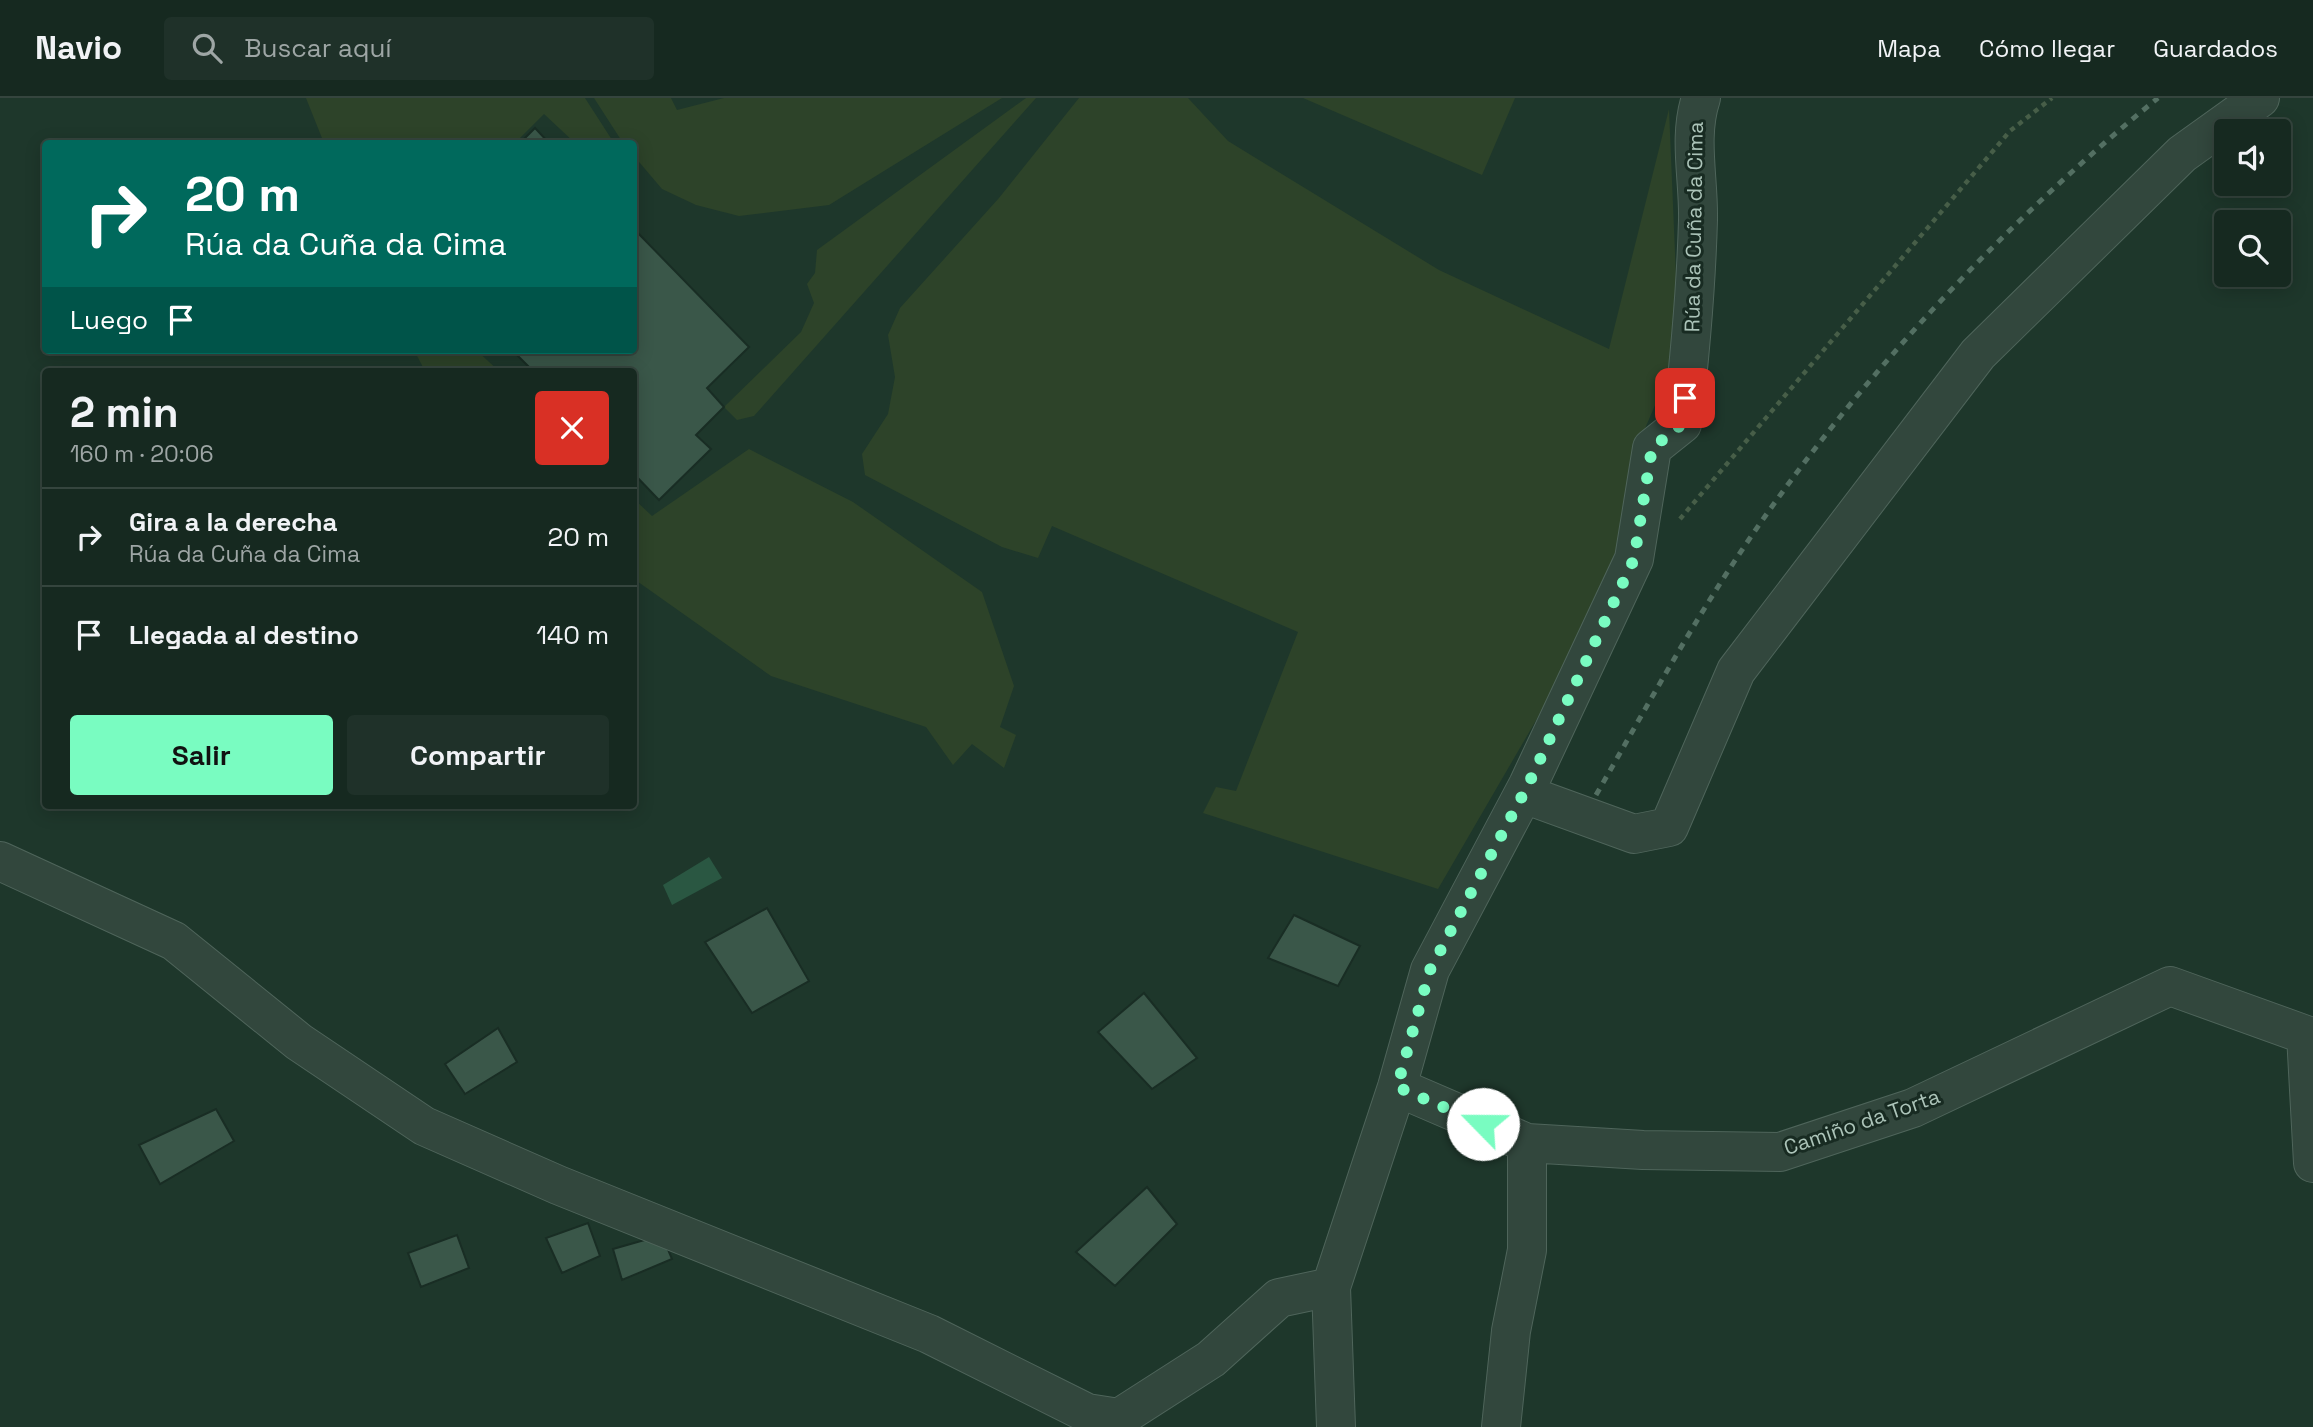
<!DOCTYPE html>
<html lang="es">
<head>
<meta charset="utf-8">
<style>
  body { margin:0; font-family:"Space Grotesk",sans-serif; background:#1f3129; color:#f1f3f6; height:100vh; display:flex; flex-direction:column; font-size:26px; white-space:nowrap }
  * { box-sizing:border-box; margin:0 }
  p { font-size:23px; color:#9ea6a5 }
  .icon { flex:none; width:38px; height:38px; fill:none; stroke:currentColor; stroke-width:2; stroke-linecap:round; stroke-linejoin:round }
  .map { position:relative; flex:1; overflow:hidden }
  .side { position:absolute; left:42px; top:270px; width:595px; height:441px; display:flex; flex-direction:column; background:#162920; border-radius:7px; box-shadow:0 4px 18px #0003,0 0 0 2px #35453e }
  .side>* { flex:none }
  .guide { position:absolute; left:42px; top:42px; width:595px; height:214px; border-radius:7px; box-shadow:0 4px 18px #0003,0 0 0 2px #35453e; background:#00695c; color:#fff; overflow:hidden }
  .fabs { position:absolute; left:2214px; top:21px; display:grid; gap:14px }
  .fabs a { display:grid; place-items:center; width:77px; height:77px; border-radius:7px; background:#162920; box-shadow:0 4px 18px #0003,0 0 0 2px #35453e; font-size:35px }
  .pin { position:absolute; display:grid; place-items:center; width:60px; height:60px; color:#fff; margin:-30px; border-radius:14px; box-shadow:0 4px 10px #0006 }
  .me { position:absolute; width:77px; margin:-38px; rotate:293deg; stroke-linejoin:round; filter:drop-shadow(0 0 5px #0008) }
  .turn { display:flex; align-items:center; gap:24px; height:147px; padding:0 28px; font-size:32px }
  .turn .icon { width:91px; height:91px; stroke-width:2.5 }
  .turn b { display:block; font-size:49px; line-height:60px }
  .then { display:flex; align-items:center; height:66px; padding:0 28px; background:#0003; gap:14px; font-size:26px }
  .round { display:grid; place-items:center; flex:none; width:74px; height:74px; border-radius:7px; background:#1f3129 }
  .head { display:flex; align-items:center; justify-content:space-between; height:119px; padding:0 28px }
  h1 { font-size:42px; font-weight:800; line-height:52px }
  .button { display:flex; gap:14px; margin-top:auto; padding:14px 28px }
  .button a { flex:1; height:80px; border-radius:7px; background:#79fcc1; color:#111; font-size:28px; font-weight:800; line-height:80px; text-align:center }
  .button a+a { background:#1f3129; color:#f1f3f6 }
  ul { padding:0; list-style:none }
  li { display:flex; align-items:center; gap:21px; height:98px; padding:0 28px; border-top:2px solid #35453e }
  li div { flex:1 }
  li b { display:block; font-size:26px }
  li em { font-style:normal }
  header { display:flex; align-items:center; gap:42px; box-sizing:border-box; height:98px; padding:0 35px; background:#162920; border-bottom:2px solid #35453e }
  header strong { font-size:33px }
  nav { display:flex; gap:38px; margin-inline-start:auto; font-size:24px }
  .search { width:490px; height:63px; background:#1f3129; display:flex; align-items:center; gap:18px; box-sizing:border-box; padding:0 24px; border-radius:7px; color:#9ea6a5; font-size:26px }
  .map>svg:first-child { display:block }
</style>
</head>
<body>
<header>
<strong>Navio</strong>
<div class="search"><svg class="icon" aria-label="search" viewBox="0 0 24 24"><circle cx="10" cy="10" r="6"/><path d="M15 15l6 6"/></svg>Buscar aquí</div>
<nav><a>Mapa</a><a>Cómo llegar</a><a>Guardados</a></nav>
</header>
<div class="map">
<svg width="2313" height="1329" viewBox="0 0 2313 1329">
  <rect width="100%" height="100%" fill="#1e372b"/>
  <!-- green -->
  <path fill="#2d4329" d="M306,0H585L614,45H575L544,16L515,45H324Z
    M594,0H671L677,12L724,0H1002L829,107L739,118L696,107L662,91L634,58V46L623,45Z
    M1026,0H1036L754,318L737,322L724,309L801,234L814,205L807,186L815,175L817,152Z
    M1079,0H1188L1228,43L1439,172L1609,251L1669,11L1679,251L1632,361L1614,488L1438,791L1203,715L1216,689L1236,693L1298,534L1052,428L1038,460L1002,449L865,377L862,356L888,316L895,279L888,237L900,210L999,100Z
    M1303,0H1515L1482,77Z
    M414,252H476L499,273H425Z
    M749,351L853,404L982,494L1014,588L1000,629L1016,637L1004,670L972,646L953,667L926,629L771,578L634,481V401L652,418Z"/>
  <!-- water -->
  <path fill="#2a5742" d="M709,759L722,780L672,807L663,787Z"/>
  <!-- building -->
  <path fill="#3a5749" stroke="#192d24" stroke-width="2" d="M535,30L550,46H519Z
    M634,131L749,249L707,290L724,309L696,337L711,351L659,402L634,376V273H533L512,252H634Z
    M767,810L809,883L752,915L705,844Z
    M1294,817L1360,848L1338,888L1268,860Z
    M1144,895L1197,960L1152,991L1098,934Z
    M498,930L517,964L465,996L445,966Z
    M216,1011L234,1043L160,1086L139,1047Z
    M1147,1089L1177,1126L1115,1188L1076,1154Z
    M588,1125L600,1158L562,1175L546,1140Z
    M457,1137L469,1170L421,1189L408,1155Z
    M662,1137L672,1161L622,1182L613,1151Z"/>
  <g fill="none" stroke-linecap="round" stroke-linejoin="round">
    <defs>
      <path id="street" d="M1524,696L1634,736L1669,729L1736,573L1978,256L2182,56L2260,0
        M0,763L174,843L299,944L424,1028L558,1087L929,1236L1087,1315L1119,1320L1211,1261L1279,1200L1331,1189
        M2306,937L2313,1065
        M1397,989L1527,1045L1643,1052L1780,1054L1913,1010L2170,888L2306,937
        M1336,1329L1331,1189L1397,989L1430,872L1528,687L1634,461L1652,350L1682,326C1690,258 1696,191 1698,122C1699,81 1688,39 1701,0
        M1501,1329L1511,1233L1527,1152V1045"/>
    </defs>
    <!-- street casing -->
    <use href="#street" stroke="#4f655b" stroke-width="40"/>
    <!-- path -->
    <path stroke="#475e48" stroke-width="4.5" stroke-dasharray="5 5" stroke-linecap="butt" d="M1680,421L2010,33L2052,0"/>
    <!-- street -->
    <use href="#street" stroke="#32473d" stroke-width="38"/>
    <!-- rail -->
    <path stroke="#536f62" stroke-width="5" stroke-dasharray="7 7" stroke-linecap="butt" d="M1596,697C1641,619 1684,540 1734,464C1847,292 1998,130 2158,0"/>
  </g>
  <g fill="none" stroke-linecap="round" stroke-linejoin="round">
    <!-- route -->
    <path stroke="#79fcc1" stroke-width="12" stroke-dasharray="0 21.6" d="M1483,1026L1397,989L1430,872L1528,687L1634,461L1652,350L1682,326L1685,300"/>
  </g>
  <g text-anchor="middle" stroke-width="6" stroke-linejoin="round" paint-order="stroke">
    <!-- street labels -->
    <g font-size="21" fill="#acc4b9" stroke="#182b22">
      <text transform="translate(1694 129) rotate(-89)" y="7">Rúa da Cuña da Cima</text>
      <text transform="translate(1862 1024) rotate(-19)" y="7">Camiño da Torta</text>
    </g>
  </g>
</svg>
<div class="fabs">
<a><svg class="icon" aria-label="sound" viewBox="0 0 24 24"><path d="M4 9h4l5-4v14l-5-4H4zM17 9q2 3 0 6"/></svg></a>
<a><svg class="icon" aria-label="search" viewBox="0 0 24 24"><circle cx="10" cy="10" r="6"/><path d="M15 15l6 6"/></svg></a>
</div>
<div class="pin" style="left:1685px;top:300px;background:#d93025"><svg class="icon" aria-label="arrive" viewBox="0 0 24 24"><path d="M6 21V4h12l-3 4 3 4H6"/></svg></div>
<svg class="me" style="left:1483px;top:1026px" viewBox="-20 -20 40 40"><circle r="19" fill="#fff"/><path d="M0-13L10 11 0 6-10 11z" fill="#79fcc1"/></svg>
<div class="guide">
<div class="turn"><svg class="icon" aria-label="right" viewBox="0 0 24 24"><path d="M7 20v-9h11M14 6l5 5-5 5"/></svg><div><b>20 m</b>Rúa da Cuña da Cima</div></div>
<div class="then">Luego<svg class="icon" aria-label="arrive" viewBox="0 0 24 24"><path d="M6 21V4h12l-3 4 3 4H6"/></svg></div>
</div>
<section class="side">
<div class="head"><div><h1>2 min</h1><p>160 m · 20:06</p></div><a class="round" style="background:#d93025;color:#fff"><svg class="icon" aria-label="close" viewBox="0 0 24 24"><path d="M6 6l12 12M18 6L6 18"/></svg></a></div>
<ul>
<li><svg class="icon" aria-label="right" viewBox="0 0 24 24"><path d="M7 20v-9h11M14 6l5 5-5 5"/></svg><div><b>Gira a la derecha</b><p>Rúa da Cuña da Cima</p></div><em>20 m</em></li>
<li><svg class="icon" aria-label="arrive" viewBox="0 0 24 24"><path d="M6 21V4h12l-3 4 3 4H6"/></svg><div><b>Llegada al destino</b></div><em>140 m</em></li>
</ul>
<div class="button"><a>Salir</a><a>Compartir</a></div>
</section>
</div>
</body>
</html>
